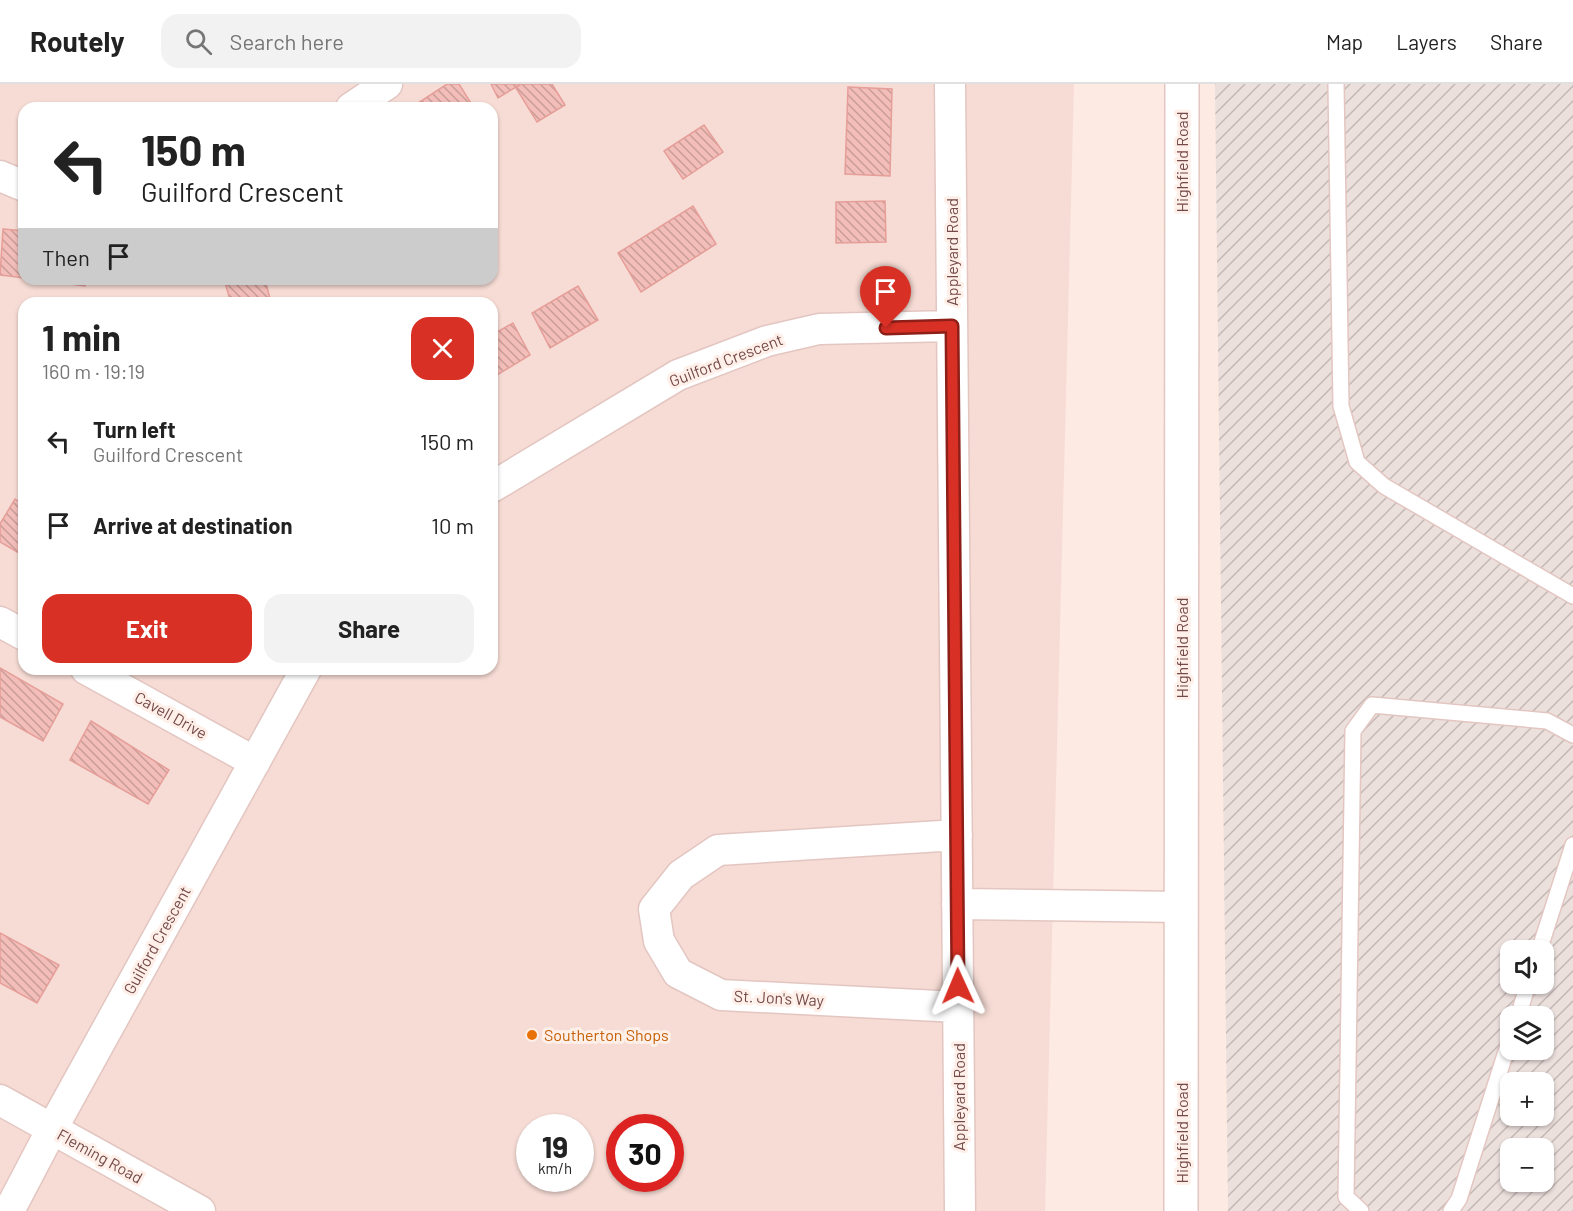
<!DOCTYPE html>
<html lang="en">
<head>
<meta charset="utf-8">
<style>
  body { margin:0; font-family:Barlow,sans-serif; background:#f2f2f2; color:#222; height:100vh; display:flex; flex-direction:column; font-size:22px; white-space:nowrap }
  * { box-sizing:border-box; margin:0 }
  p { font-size:20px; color:#767676 }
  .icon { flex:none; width:33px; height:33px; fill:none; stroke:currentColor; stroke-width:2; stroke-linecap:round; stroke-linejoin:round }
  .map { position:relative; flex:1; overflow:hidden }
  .details { position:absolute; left:18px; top:213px; width:480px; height:378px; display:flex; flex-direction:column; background:#fff; border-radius:18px; box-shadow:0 2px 4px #0004 }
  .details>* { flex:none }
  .top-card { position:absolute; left:18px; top:18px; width:480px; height:183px; border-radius:18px; box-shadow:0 2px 4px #0004; background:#fff; color:#222; overflow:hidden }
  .tools { position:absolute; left:1500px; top:856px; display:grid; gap:12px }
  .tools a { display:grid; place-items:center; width:54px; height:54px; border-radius:12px; background:#fff; box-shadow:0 2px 4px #0004; font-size:30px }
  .speed { position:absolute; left:516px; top:1030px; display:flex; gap:12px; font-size:30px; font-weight:700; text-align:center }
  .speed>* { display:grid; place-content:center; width:78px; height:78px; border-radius:50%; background:#fff; box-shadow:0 2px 4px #0004; line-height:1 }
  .speed small { font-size:15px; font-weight:400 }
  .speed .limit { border:9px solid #d22; background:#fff; color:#111 }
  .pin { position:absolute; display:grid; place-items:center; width:51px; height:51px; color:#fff; margin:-62px -26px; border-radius:50% 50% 50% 0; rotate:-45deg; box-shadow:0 0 6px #0007 }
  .pin .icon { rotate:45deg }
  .me { position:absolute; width:66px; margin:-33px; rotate:359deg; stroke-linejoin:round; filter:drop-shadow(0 0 4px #0008) }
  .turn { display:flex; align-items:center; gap:21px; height:126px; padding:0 24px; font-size:27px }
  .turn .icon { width:78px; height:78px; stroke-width:2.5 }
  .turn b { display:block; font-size:42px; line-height:51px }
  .then { display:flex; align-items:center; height:57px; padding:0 24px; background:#0003; gap:12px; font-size:22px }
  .round { display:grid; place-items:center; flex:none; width:63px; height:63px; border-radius:18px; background:#f2f2f2 }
  .head { display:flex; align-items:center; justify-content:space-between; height:102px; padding:0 24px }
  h1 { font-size:36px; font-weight:700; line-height:45px }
  .action { display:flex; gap:12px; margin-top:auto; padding:12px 24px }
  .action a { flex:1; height:69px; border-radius:18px; background:#d93025; color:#fff; font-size:24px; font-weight:700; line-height:69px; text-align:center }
  .action a+a { background:#f2f2f2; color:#222 }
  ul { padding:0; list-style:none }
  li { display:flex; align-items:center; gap:18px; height:84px; padding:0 24px }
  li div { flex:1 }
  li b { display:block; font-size:22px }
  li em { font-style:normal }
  header { display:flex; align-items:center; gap:36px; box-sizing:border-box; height:84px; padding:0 30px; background:#fff; border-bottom:2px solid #e0e0e0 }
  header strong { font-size:28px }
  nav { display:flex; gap:33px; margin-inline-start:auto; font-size:21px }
  .search { width:420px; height:54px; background:#f2f2f2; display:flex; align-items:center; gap:15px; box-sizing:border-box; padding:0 21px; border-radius:18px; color:#767676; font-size:22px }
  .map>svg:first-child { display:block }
</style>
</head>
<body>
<header>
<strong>Routely</strong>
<div class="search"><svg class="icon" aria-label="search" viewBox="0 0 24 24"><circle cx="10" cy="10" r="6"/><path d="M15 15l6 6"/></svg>Search here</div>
<nav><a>Map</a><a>Layers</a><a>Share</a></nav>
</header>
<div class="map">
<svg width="1573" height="1127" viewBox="0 0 1573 1127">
  <defs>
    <pattern id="industrial-furrows" width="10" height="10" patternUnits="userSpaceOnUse" patternTransform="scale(1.5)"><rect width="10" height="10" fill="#ece0dd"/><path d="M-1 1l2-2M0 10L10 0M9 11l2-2" fill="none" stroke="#c4b8b5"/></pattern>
    <pattern id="building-back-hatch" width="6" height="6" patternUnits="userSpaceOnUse" patternTransform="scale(1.5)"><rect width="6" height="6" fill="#f3beb9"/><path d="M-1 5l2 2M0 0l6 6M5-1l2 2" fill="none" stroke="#c99c98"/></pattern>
  </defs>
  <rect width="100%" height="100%" fill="#fdeae2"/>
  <!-- residential -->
  <path fill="#f6dcd4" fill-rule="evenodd" d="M0,0H1074L1045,1127H0ZM24,24H492V195H24ZM24,219H492V585H24ZM530,1044H580V1095H530ZM620,1044H670V1095H620Z"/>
  <!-- industrial -->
  <path fill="url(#industrial-furrows)" fill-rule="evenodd" d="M1215,0H1573V1127H1228ZM1510,867H1544V900H1510ZM1510,933H1544V966H1510ZM1510,999H1544V1032H1510ZM1510,1065H1544V1098H1510Z"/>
  <!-- building -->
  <path fill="url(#building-back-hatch)" stroke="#e69e99" stroke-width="1.5" d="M447,0H459L474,24H417L415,21Z
    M491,0H521L498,14Z
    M521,0H552L565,21L537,38L516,4Z
    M848,3L892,5L890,92L845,90Z
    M704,41L723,68L683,95L664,67Z
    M885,117L886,158L836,159V118Z
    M693,122L716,160L641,208L618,169Z
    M3,145L24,147V194L0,191Z
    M30,195H86L85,202Z
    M224,195H265L271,219H231Z
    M578,202L598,236L550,264L532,229Z
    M513,239L530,271L492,294V251Z
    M15,415L24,421V472L0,458V440Z
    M0,584L63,620L43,657L0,633Z
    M91,637L169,686L148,720L70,676Z
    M0,849L59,881L37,919L0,899Z"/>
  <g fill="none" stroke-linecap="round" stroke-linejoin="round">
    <defs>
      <path id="service" d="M1336,0L1341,322L1357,378L1384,402L1573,512
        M1539,867L1573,761
        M1518,933L1528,900
        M1361,1127L1346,1113L1353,647L1372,621L1547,637L1573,651
        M1451,1127L1459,1115L1510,955"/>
      <path id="minor" d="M950,0L960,1127
        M351,24L387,0
        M0,92L24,102
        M492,403L678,291L767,257L819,245L952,242
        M0,538L24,551
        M86,585L255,678
        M957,751L718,766L681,791L654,825L659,857L678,889L721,911L958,923
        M957,820L1182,823
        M0,1016L200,1127
        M9,1127L52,1045L306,585"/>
      <path id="tertiary" d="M1181,1127L1182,0"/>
    </defs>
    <!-- service casing -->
    <use href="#service" stroke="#e3c6c1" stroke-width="18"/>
    <!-- minor casing -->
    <use href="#minor" stroke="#e3c6c1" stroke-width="33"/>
    <!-- tertiary casing -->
    <use href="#tertiary" stroke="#e3c6c1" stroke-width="36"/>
    <!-- service -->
    <use href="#service" stroke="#fff" stroke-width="15"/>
    <!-- minor -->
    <use href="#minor" stroke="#fff" stroke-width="30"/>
    <!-- tertiary -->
    <use href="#tertiary" stroke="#fff" stroke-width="33"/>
  </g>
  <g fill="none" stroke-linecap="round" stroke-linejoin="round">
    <defs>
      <path id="route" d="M886,244L952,242L958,902"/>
    </defs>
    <!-- route casing -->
    <use href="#route" stroke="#8d1f18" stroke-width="15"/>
    <!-- route -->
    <use href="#route" stroke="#d93025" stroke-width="10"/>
  </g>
  <!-- markers -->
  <circle fill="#e8710a" stroke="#ffefe9" stroke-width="2" cx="532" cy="951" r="6"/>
  <g text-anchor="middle" stroke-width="6" stroke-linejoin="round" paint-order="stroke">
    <!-- street labels -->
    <g font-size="16" fill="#754a48" stroke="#ffefe9">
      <text transform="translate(1182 78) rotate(-90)" y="6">Highfield Road</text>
      <text transform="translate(952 168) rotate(-90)" y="6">Appleyard Road</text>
      <text transform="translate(726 276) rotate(-21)" y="6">Guilford Crescent</text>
      <text transform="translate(1182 564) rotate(-90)" y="6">Highfield Road</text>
      <text transform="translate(171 631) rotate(29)" y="6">Cavell Drive</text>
      <text transform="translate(157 856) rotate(-61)" y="6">Guilford Crescent</text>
      <text transform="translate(779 914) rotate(3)" y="6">St. Jon's Way</text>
      <text transform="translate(959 1013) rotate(-90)" y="6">Appleyard Road</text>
      <text transform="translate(1182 1049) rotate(-90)" y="6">Highfield Road</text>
      <text transform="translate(100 1072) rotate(29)" y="6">Fleming Road</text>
    </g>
    <!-- food labels -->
    <g font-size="16" fill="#c56008" stroke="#ffefe9" text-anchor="start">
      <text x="544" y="957">Southerton Shops</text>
    </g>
  </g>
</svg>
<div class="tools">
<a><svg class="icon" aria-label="sound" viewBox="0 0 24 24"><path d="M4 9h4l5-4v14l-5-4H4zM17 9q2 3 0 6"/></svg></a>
<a><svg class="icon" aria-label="layers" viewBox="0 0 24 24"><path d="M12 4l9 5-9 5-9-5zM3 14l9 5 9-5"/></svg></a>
<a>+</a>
<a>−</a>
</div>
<div class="speed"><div>19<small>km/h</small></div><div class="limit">30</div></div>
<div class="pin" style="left:886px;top:244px;background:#d93025"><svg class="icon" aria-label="arrive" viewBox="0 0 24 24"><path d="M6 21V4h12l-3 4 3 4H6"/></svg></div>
<svg class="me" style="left:958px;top:902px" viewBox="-20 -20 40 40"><path d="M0-17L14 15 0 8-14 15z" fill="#d93025" stroke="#fff" stroke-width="4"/></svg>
<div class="top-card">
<div class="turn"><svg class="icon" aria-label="left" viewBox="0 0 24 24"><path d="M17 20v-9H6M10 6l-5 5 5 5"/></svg><div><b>150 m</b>Guilford Crescent</div></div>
<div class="then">Then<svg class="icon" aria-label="arrive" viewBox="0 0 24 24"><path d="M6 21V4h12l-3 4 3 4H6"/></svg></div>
</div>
<section class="details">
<div class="head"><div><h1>1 min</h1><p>160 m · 19:19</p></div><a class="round" style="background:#d93025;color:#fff"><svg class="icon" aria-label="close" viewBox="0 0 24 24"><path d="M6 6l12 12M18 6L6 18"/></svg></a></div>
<ul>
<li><svg class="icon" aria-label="left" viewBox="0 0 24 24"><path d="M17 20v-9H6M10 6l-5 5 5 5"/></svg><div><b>Turn left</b><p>Guilford Crescent</p></div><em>150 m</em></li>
<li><svg class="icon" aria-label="arrive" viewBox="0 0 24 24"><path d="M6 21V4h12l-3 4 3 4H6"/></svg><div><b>Arrive at destination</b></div><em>10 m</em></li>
</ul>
<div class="action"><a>Exit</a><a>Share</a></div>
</section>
</div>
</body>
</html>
